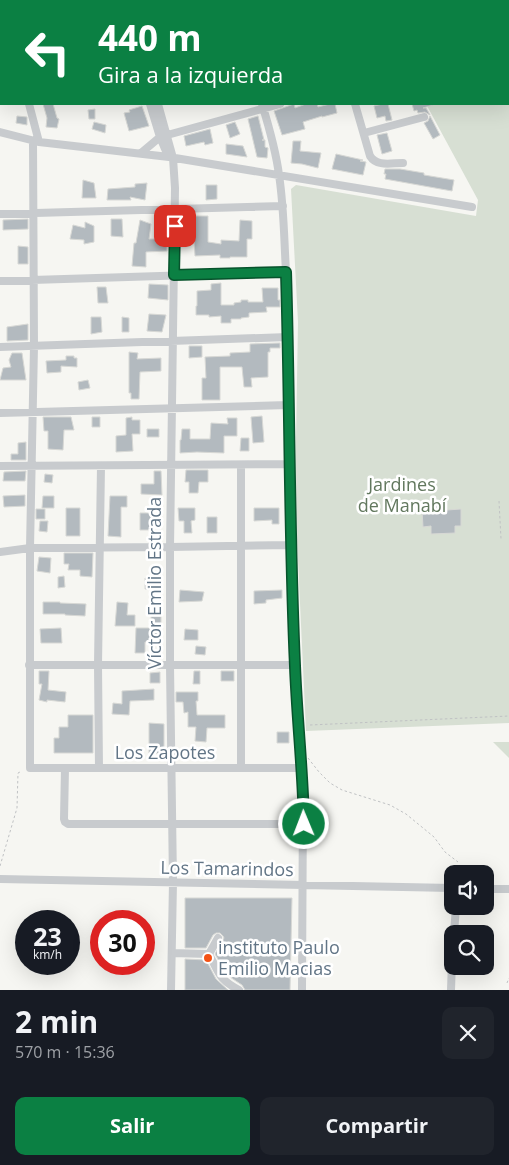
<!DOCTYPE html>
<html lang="es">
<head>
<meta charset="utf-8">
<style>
  body { margin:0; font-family:"Open Sans",sans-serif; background:#20242c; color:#f1f3f6; height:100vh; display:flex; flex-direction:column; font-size:19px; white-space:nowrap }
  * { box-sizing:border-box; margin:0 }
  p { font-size:16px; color:#9ea1a6 }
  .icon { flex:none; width:28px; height:28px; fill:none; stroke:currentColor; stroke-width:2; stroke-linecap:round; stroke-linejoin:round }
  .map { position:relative; height:990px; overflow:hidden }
  .details { display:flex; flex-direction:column; background:#171b24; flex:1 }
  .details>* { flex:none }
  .guide { position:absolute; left:0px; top:0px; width:510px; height:105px; box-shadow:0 5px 20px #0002; background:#0b8043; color:#fff; overflow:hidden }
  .buttons { position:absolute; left:444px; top:865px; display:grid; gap:10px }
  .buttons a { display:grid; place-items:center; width:50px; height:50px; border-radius:10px; background:#171b24; box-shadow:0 5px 20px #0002; font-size:25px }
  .speed { position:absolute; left:15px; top:910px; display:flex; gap:10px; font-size:25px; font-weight:700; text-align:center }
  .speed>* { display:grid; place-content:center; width:65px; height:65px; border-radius:50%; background:#171b24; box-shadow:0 5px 20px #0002; line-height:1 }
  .speed small { font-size:12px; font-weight:400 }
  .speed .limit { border:8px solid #d22; background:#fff; color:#111 }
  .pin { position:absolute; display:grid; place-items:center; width:42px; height:42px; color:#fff; margin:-21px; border-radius:10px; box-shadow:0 2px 8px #0006 }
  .me { position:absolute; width:55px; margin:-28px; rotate:359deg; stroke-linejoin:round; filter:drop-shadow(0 0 4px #0008) }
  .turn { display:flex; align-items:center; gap:18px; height:105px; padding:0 15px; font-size:22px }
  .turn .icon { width:65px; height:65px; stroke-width:2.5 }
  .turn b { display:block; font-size:35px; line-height:42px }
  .round { display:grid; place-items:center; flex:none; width:52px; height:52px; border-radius:10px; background:#20242c }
  .overview { display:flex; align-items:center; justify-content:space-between; height:85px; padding:0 15px }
  h1 { font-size:30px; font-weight:700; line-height:38px }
  .cta { display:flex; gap:10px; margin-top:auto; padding:10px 15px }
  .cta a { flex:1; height:58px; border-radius:10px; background:#0b8043; color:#fff; font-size:20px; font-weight:700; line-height:58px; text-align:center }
  .cta a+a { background:#20242c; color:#f1f3f6 }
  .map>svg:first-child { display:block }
</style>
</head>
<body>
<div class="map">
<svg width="509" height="990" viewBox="0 0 509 990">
  <rect width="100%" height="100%" fill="#f6f6f2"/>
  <!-- green -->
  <path fill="#d7dfd3" d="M370,0H509V723L306,731L295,497L298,322L291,189L296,185L476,216L478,200L426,104H509V1H370Z
    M493,742H509V758Z"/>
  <!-- building -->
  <path fill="#b3babf" stroke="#d7d8d5" d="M43,104H53L57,118L59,119L57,128L46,127L47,118Z
    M294,104L295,108L306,104H317L318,107L330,104H335L337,113L322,117V116L303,122L305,129L282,135L274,111Z
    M383,104H388L392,120L386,121L385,116L377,118L374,106Z
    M412,104H433V105L423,108H426L430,115L425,112L418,113L417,110L414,111Z
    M142,106L149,126L129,131L124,113L130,112L129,110Z
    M95,109V119H89L88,110Z
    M17,116L27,117V125L16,123Z
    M258,116L264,140H262H265V147L268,148L267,158L257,157L248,119Z
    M430,116L440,135L433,139L424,123L428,121Z
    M94,122L106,125L105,133L92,129Z
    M235,122L240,134L230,138L226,125Z
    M210,129L213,143L205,145L204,142L186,146L184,136Z
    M387,133L392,151L382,154L377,135Z
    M293,141H301L300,151L321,153L318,168L302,164L291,163Z
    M226,144L243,146L247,157L226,154Z
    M336,154L363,160L360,161L366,162L363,175L332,169Z
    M385,169H400L424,173V175L454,180L452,191L385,179L386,174H384Z
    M83,180L94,183L96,198H82Z
    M147,183L145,200L130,197L131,200H107L108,189L135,187V184Z
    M206,185H217V199L206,200Z
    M189,216H208V242L221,244V240L239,241L240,220L252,221V239H247V257H230V258H220V255L195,256L194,241H190Z
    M28,219V229L3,230V220Z
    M111,219H122L123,237L111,236Z
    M140,220L151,224L149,239H167V251L146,252V267L132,266L134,243H136Z
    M85,222L94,226V242L84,244V240L70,239L73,225L85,228Z
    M18,246L28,247V264H18Z
    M221,283V305H234V303L241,302V300H248V302H263L262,288H278V300H280V307H266L267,312L249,313V317L241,318V319H231V323H221V316L209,317V315H196V306H197V291L211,290V284Z
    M149,284L168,285V300L148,298Z
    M97,287H106L108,303H98Z
    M149,314L166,315L162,332L147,331Z
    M91,317H101L102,332L91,334Z
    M122,317L129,318V332H122Z
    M28,324V340L7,341V327Z
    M280,343V348H270V352H268V377L251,378L252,387H244L242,367H220V400H202V378H206L205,357L230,356V353L250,352V344Z
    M189,346H202V357L189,358Z
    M129,352L138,353L137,359L161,358V371L140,372L139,399H131V393H129Z
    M12,353H22L26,380H0L3,368L11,367L9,360Z
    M66,356H74V358H77V367L61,366V372L47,373L46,361L66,360Z
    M88,380L90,388L79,390L78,382Z
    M262,416L264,442L253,443L251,417Z
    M43,417H71L74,430H64L63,450L48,449V431H44Z
    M92,417H100V427H92Z
    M132,417V420H140V434H132L133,451L116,452V436L126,435V418Z
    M227,418H237V436H224V453L197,452L180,453V440H181L182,429H190V439H210L211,423L228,424Z
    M147,429H159V437H147Z
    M241,438H249V451H240Z
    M26,442V460H11V454H18V443Z
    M186,470H208V482H199L198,493H189V482H185Z
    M26,471L25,481H3L4,472Z
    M154,471H161L162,495L141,494V484H154Z
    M45,474L53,475L52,483L44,482Z
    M25,495V506L4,507L3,496Z
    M43,496H54V508H42Z
    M110,496H127V507H121V537L108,536Z
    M435,504H446L447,510L461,509V526H455V533L431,534V526L423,527L422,510L435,509Z
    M66,508H80V536H66Z
    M178,508H195V520L191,521L192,533H184V521H179Z
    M254,508H279V524H272V520L254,521Z
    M36,509H45V519H36Z
    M140,513H154V530H140Z
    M207,517H217V533H207Z
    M40,521H48L47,532L39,531Z
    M64,553H93L92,577L80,576V570H68L69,564H64Z
    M39,557L51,558L50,573L37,571Z
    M64,576L65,587L58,588V577Z
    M145,578H162V586H151V589H145Z
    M180,590L204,592L202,601L179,602Z
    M282,590V598L266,600V603L254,604V591Z
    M43,602H60V603L86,604L85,616L65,615V614H43Z
    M117,602L128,603L127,615H135V626H115Z
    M151,616H161V627H158V642H145V653H135L136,628H151Z
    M61,628L62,643H41L40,629Z
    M185,629L198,630V640H184Z
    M196,646L206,647L205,655L195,654Z
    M39,671H49L48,690L66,692L65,702L47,700V702L39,700L42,684H39Z
    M194,671H200V684H193Z
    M221,671H234V681H221Z
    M160,672V683H150V673Z
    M154,689V700L130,701L129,715L112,714L113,703L122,704V691Z
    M176,692H198V701H196L197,715H225V728H207L206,742L195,741L196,727H188V712L184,713L183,702H176Z
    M68,715H93V753H54V738H59V727H68Z
    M149,723L164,724V754L149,753Z
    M277,732H289V743H277Z
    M185,898H292L290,990H245L242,985L227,975L215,954L224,938L223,936L220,933H216L213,935L206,948H185Z
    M185,959L206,960L216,979L228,990H185Z"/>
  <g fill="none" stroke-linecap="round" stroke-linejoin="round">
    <!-- path -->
    <path stroke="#c0c2c4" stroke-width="1" stroke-dasharray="2.5 2.5" stroke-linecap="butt" d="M399,0V1
      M499,501L501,539
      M310,725L509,716
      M308,758L319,772L330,783L342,790L390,805L406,814L434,837L445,852L458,862
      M0,866L17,808L18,773L22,771
      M507,983L509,978"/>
    <!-- minor -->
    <path stroke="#c8cbce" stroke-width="8" d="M3,0V1
      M120,0V1
      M128,0L129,1
      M325,0V1
      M226,1L230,0
      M0,61H1
      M29,104L39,142
      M150,104L160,137L168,156
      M158,104L173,158L175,188L170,547V666L173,882L171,990
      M262,104C269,127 276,151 279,175C284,207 284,239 286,272L295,665L301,768L303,791L302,990
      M355,104L370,156C377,167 391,163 403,163
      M0,132L39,142L169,157L472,207
      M364,133L424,117
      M33,141L34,346L30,548V768H301
      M141,153L160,137L280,104
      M0,214L283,206
      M0,281L286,272
      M0,347L288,337
      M0,413L288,405
      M241,465V768
      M0,466L289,464
      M0,552L30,548L170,547L291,545
      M29,665H295
      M65,768L64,819L65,822L68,824H304
      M99,768L98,665L101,466
      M458,874V871
      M0,879L452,888
      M485,889H509
      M454,934L456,906
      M172,953L209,954C219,973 219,980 239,990
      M209,954L218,938
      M451,990L452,961"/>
  </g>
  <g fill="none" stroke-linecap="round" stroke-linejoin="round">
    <defs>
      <path id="route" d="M175,226L174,275L286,272C290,403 289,534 295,666C297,719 303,771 304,824"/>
    </defs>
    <!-- route casing -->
    <use href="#route" stroke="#07532c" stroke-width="12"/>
    <!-- route -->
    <use href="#route" stroke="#0b8043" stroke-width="9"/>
  </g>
  <!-- markers -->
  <circle fill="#f45215" stroke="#fff" stroke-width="2" cx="208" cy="958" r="5"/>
  <g text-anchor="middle" stroke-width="5" stroke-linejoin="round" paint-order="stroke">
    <!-- park labels -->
    <g font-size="18" fill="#62785e" stroke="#fff">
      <text x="402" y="491">Jardines<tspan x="402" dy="21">de Manabí</tspan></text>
    </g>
    <!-- street labels -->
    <g font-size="18" fill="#627586" stroke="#fff">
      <text transform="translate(155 583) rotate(-90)" y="6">Víctor Emilio Estrada</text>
      <text x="165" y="759">Los Zapotes</text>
      <text transform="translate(227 869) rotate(1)" y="6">Los Tamarindos</text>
    </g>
    <!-- poi labels -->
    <g font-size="18" fill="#627586" stroke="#fff" text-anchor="start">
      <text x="218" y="954">instituto Paulo<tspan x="218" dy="21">Emilio Macias</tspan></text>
    </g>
  </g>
</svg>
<div class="buttons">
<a><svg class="icon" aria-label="sound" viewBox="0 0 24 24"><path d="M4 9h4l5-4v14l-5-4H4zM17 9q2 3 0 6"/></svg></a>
<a><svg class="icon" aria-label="search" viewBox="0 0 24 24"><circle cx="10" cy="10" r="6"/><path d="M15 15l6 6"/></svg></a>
</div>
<div class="speed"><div>23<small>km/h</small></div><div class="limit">30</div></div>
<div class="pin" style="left:175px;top:226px;background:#d93025"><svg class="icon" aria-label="arrive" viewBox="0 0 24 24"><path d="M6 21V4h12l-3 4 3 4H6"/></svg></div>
<svg class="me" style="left:304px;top:824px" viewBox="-20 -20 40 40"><circle r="17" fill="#0b8043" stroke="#fff" stroke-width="3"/><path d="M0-11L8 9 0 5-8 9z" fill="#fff"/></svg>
<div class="guide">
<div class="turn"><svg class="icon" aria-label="left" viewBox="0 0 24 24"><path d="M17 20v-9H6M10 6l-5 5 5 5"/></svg><div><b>440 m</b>Gira a la izquierda</div></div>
</div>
</div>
<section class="details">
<div class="overview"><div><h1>2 min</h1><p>570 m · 15:36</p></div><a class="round"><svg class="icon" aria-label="close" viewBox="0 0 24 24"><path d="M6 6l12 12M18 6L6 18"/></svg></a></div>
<div class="cta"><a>Salir</a><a>Compartir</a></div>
</section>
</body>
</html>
